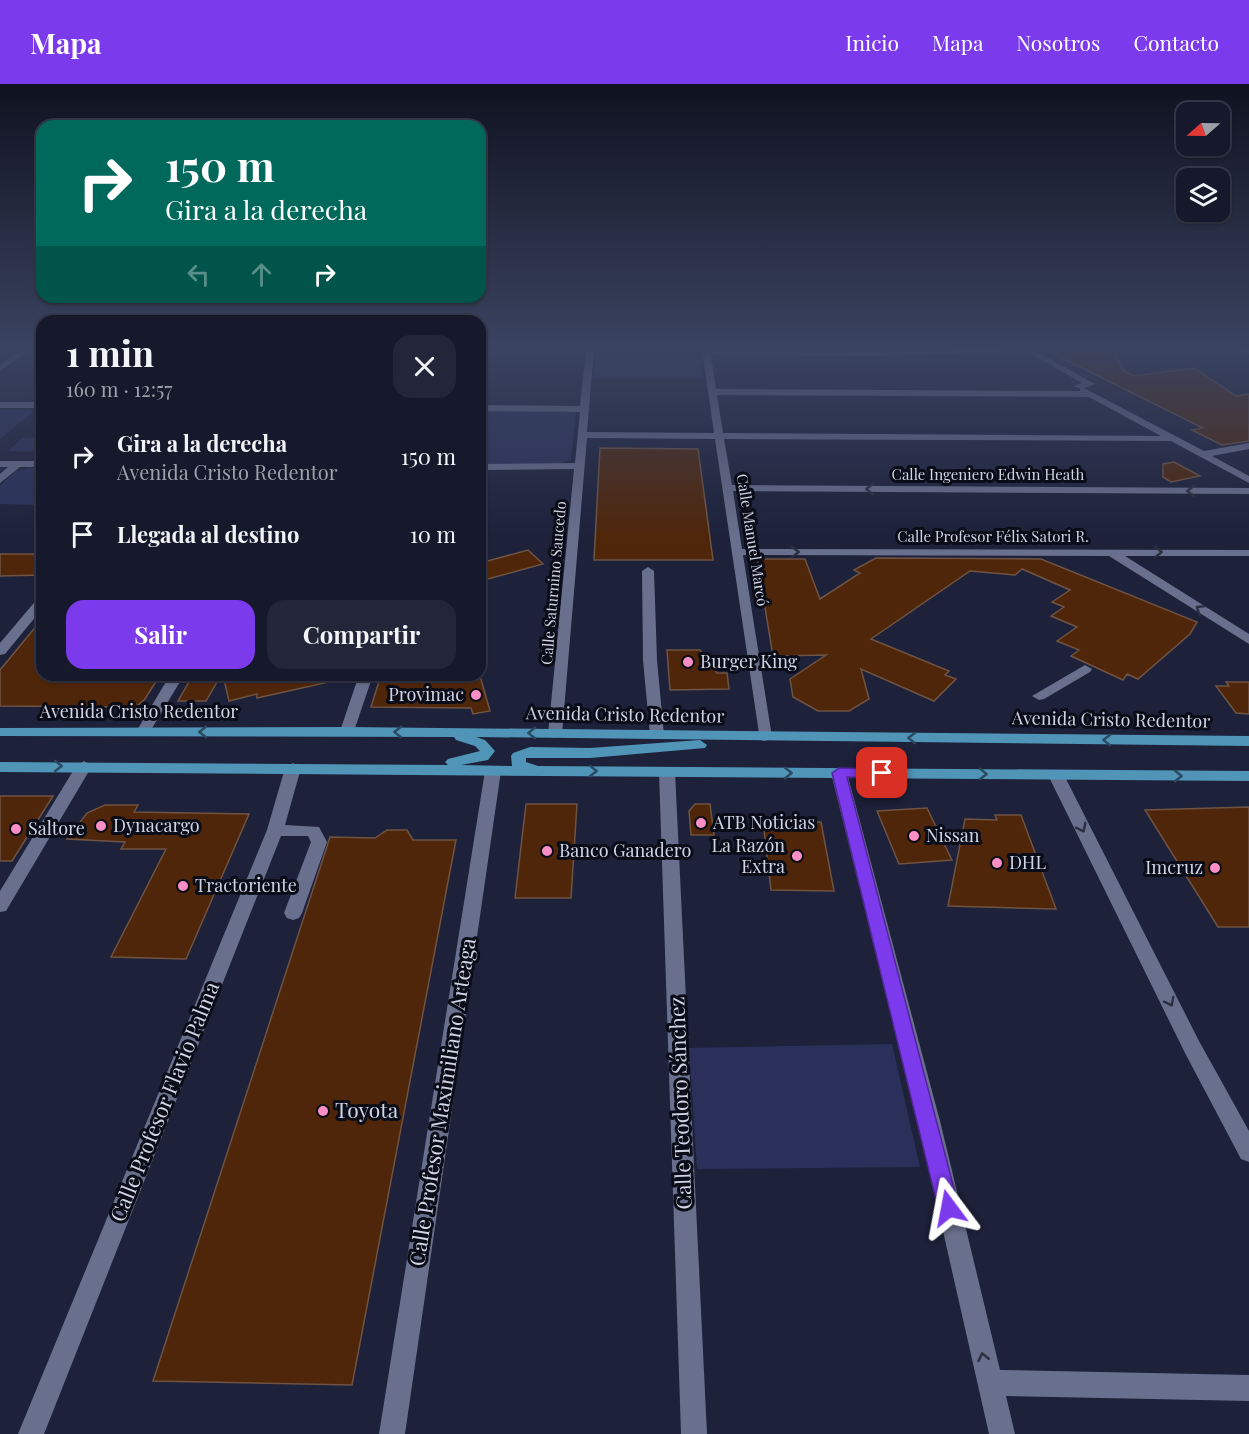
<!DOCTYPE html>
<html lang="es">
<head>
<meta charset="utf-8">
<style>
  body { margin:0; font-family:"Playfair Display",serif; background:#232638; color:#f1f3f6; height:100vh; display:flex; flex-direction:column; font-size:22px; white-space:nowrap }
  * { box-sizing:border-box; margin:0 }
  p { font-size:20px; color:#9ea0a9 }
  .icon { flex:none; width:33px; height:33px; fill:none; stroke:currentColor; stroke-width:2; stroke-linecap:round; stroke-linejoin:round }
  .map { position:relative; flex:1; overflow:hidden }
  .panel { position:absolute; left:36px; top:231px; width:450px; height:366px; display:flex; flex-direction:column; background:#16192c; border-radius:18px; box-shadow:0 2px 4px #0004,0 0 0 2px #353848 }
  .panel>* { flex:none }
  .hud { position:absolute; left:36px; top:36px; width:450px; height:183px; border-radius:18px; box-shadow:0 2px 4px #0004,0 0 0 2px #353848; background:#00695c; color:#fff; overflow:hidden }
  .needle { width:39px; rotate:250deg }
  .controls { position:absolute; left:1176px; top:18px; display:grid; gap:12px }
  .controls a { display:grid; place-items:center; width:54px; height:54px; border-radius:12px; background:#16192c; box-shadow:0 2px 4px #0004,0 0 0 2px #353848; font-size:30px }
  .pin { position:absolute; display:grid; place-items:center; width:51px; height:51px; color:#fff; margin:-26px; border-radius:12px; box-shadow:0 3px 9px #0006 }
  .me { position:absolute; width:66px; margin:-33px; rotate:347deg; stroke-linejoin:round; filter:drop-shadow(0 0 4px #0008) }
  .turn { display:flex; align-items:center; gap:21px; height:126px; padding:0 30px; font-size:27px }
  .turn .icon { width:78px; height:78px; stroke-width:2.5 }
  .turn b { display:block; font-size:42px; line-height:51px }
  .lanes { display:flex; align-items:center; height:57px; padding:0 30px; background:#0003; justify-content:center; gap:30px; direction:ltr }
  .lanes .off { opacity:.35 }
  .round { display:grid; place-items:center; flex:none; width:63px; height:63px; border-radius:18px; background:#232638 }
  .head { display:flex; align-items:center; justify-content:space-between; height:102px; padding:0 30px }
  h1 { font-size:36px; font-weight:700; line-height:45px }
  .button { display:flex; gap:12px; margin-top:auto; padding:12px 30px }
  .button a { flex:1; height:69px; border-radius:18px; background:#7c3aed; color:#fff; font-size:24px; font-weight:700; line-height:69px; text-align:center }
  .button a+a { background:#232638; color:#f1f3f6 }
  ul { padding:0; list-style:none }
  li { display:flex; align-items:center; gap:18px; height:78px; padding:0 30px }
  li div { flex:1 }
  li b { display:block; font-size:22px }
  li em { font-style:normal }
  header { display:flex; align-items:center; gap:36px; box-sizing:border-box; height:84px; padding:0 30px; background:#7c3aed; color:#fff }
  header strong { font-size:28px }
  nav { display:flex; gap:33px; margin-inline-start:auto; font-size:21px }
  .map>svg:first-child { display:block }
</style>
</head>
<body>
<header>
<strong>Mapa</strong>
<nav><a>Inicio</a><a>Mapa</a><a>Nosotros</a><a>Contacto</a></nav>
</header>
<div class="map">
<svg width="1249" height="1350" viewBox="0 0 1249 1350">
  <rect width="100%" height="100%" fill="#1d213a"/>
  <!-- green -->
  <path fill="#2a3059" d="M596,272H700L703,294H593Z
    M0,326H35L0,355Z
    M480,326L576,328L571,376L556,380H480Z
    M23,354H42V367H7Z
    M29,384H42V421L0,420V402L16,387Z
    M892,960L920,1083L697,1085L689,964Z"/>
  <!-- building -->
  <path fill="#4f2609" stroke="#6f5343" stroke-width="1.5" d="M1044,265H1113L1124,287L1134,292L1194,284L1236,312L1249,310V357L1222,361L1192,346L1203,344Z
    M600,364L698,365L713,476H594Z
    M1174,378L1200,392L1171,398L1163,393V380Z
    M528,466L543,480L480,497V479Z
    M0,470H42V491L0,492Z
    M876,474L1041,475L1197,538L1190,550L1138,595L1127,590L1123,596L1071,572L1079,566L1057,557L1077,543L1051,532L1064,523L1052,518L1070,506L1022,485L1015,491L970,487L871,555L949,587L945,591L956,595L934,617L861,585L869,615L849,627H818L793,613L790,595L826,571L773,572L757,475H805L820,515L860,489L854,486Z
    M42,535V591H160L145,615L136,623L0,622V586Z
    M667,566H700L717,589H727L729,605L670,606Z
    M193,591H221L206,617H178Z
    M223,591H328L329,598L257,614V610L229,617Z
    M381,591H451V596L480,592L490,627L473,630L471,624L371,623Z
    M1226,598H1249V630L1236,629L1216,602H1229Z
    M0,712H53L12,777H0Z
    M526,720H577L571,814H515Z
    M695,720H710L714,751H691L689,727Z
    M105,721H138L134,728L249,730L186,875L111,873L166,765H121L125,758L67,755L87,729Z
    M1249,723V843H1218L1145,726Z
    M927,724L952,776L899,780L877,727Z
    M995,731H1021L1056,825L948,822L965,735L997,736Z
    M763,737L821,738L834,807L771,806Z
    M387,746H407L413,756H456L352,1301L153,1297L330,753L375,754Z"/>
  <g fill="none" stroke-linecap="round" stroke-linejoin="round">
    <!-- minor -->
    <path fill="#69708d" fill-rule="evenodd" d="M22,265H31L0,287V281Z
      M480,265H484V266L480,268Z
      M586,265H594L587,348L714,349L702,265L710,267L874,268L1032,265L1095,300L1084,304L1204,367L1249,359V365L1212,372L1249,392V399L1171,357L724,355L732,401L1249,404V410L733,407L742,465L1249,466V472H1125L1249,550V560L1109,472L743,471L772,653L765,657L760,656L715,355L587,354L562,650L555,654L550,653L548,650L574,385L480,386V380L575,379L580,328L480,327V321L580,322ZM1026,267L1082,299L1073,302L1080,304V307L716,305L711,271L874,272ZM717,311L1089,313L1161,352L723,349Z
      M1224,265H1249V269Z
      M0,318H42V324H0Z
      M0,377H42V383H20L0,399V390L8,383H0Z
      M648,483L654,487L657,576L664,651L657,655L650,651L643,576L642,487Z
      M42,513V525L5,570L0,571V559L38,514Z
      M1085,581L1092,585L1090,588L1044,615L1039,616L1032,612Z
      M170,591H184L148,651H138L136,648Z
      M359,591H373L354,647L347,651L340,647Z
      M84,677L92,682L6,827L0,828V807L76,682Z
      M293,679L301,684L285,741L319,743L327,758L302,829L299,834L293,836L287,834L284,829L311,758L308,752H281L44,1350H18L267,746L285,684Z
      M493,682L501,687L405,1350H379L485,687Z
      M667,683L675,688L707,1350H681L659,688Z
      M839,684L847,689L940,1037L1000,1286L1249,1291V1317L1006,1312L1015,1350H989L918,1037L831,689Z
      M1056,686L1064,691L1199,957L1249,1047V1078L1241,1075L1185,969L1048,691Z"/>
    <!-- major -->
    <path fill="#5095b8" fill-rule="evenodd" d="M1241,265H1249V269Z
      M347,643L1249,652V662L476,653L485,656L495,667L488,676L461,681L512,682L511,672L513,669L530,663L590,664L700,656L707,661L705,664L590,674H526V678L538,682L1249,687V697L0,688V678L448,681L445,678L448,675L480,667L475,662L456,656L454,653L0,652V644Z"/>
  </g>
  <!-- one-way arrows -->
  <defs><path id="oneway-chevron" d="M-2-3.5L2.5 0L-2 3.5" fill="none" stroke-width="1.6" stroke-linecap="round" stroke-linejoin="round" transform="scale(1.5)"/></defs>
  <g stroke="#2b2f40">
    <use href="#oneway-chevron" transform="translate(870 405) rotate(-180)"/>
    <use href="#oneway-chevron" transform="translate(1191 407) rotate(-180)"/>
    <use href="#oneway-chevron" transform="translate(795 468)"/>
    <use href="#oneway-chevron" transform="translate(1158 468)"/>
    <use href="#oneway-chevron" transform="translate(1200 525) rotate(-148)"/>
    <use href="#oneway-chevron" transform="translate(1082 744) rotate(63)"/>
    <use href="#oneway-chevron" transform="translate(1170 918) rotate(63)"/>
    <use href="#oneway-chevron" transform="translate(983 1273) rotate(-103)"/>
  </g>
  <g stroke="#2a4a5f">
    <use href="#oneway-chevron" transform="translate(203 648) rotate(180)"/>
    <use href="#oneway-chevron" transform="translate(398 648) rotate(-179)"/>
    <use href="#oneway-chevron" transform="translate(532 649) rotate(-179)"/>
    <use href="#oneway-chevron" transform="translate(912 654) rotate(-179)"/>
    <use href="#oneway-chevron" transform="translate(1107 656) rotate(-179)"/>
    <use href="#oneway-chevron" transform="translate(58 682)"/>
    <use href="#oneway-chevron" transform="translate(593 687) rotate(1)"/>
    <use href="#oneway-chevron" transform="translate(788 689)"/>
    <use href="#oneway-chevron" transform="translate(983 690) rotate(1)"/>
    <use href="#oneway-chevron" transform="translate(1178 692)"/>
  </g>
  <!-- sky -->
  <linearGradient id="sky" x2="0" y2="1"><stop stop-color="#101220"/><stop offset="0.58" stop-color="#3a4360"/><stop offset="1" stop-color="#3a4360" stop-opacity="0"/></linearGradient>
  <rect width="1249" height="454" fill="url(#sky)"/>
  <!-- route -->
  <path fill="#7c3aed" stroke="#51269a" stroke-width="1.5" d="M839,684L882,685L889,689L882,694L847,693L959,1124L956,1131L949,1134L941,1131L938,1124L832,689Z"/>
  <!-- markers -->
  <g fill="#fb8fc5" stroke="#0a0c17" stroke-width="2">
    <circle cx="688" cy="578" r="6"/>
    <circle cx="476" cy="611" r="6"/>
    <circle cx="701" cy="739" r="6"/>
    <circle cx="101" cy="742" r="6"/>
    <circle cx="16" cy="745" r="6"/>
    <circle cx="914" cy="752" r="6"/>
    <circle cx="547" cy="767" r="6"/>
    <circle cx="797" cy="772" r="6"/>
    <circle cx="997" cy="779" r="6"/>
    <circle cx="1215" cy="784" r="6"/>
    <circle cx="183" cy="802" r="6"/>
    <circle cx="323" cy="1027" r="6"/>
  </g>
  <g text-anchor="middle" stroke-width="6" stroke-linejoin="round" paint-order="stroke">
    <!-- far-street labels -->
    <g font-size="15" fill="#d0d4e4" stroke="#0a0c17">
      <text x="988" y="396">Calle Ingeniero Edwin Heath</text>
      <text x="993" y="458">Calle Profesor Félix Satori R.</text>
      <text transform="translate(752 456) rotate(81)" y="5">Calle Manuel Marcó</text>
      <text transform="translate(554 499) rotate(-85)" y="5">Calle Saturnino Saucedo</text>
    </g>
    <!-- poi labels -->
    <g font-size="18" fill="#d0d4e4" stroke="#0a0c17" text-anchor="start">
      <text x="700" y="584">Burger King</text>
      <text x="464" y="617" text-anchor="end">Provimac</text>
      <text x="713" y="745">ATB Noticias</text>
      <text x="113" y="748">Dynacargo</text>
      <text x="28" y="751">Saltore</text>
      <text x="926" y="758">Nissan</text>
      <text x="785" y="768" text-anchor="end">La Razón<tspan x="785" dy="21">Extra</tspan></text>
      <text x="559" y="773">Banco Ganadero</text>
      <text x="1009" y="785">DHL</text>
      <text x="1203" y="790" text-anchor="end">Imcruz</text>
      <text x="195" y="808">Tractoriente</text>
    </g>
    <!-- street labels -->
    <g font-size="18" fill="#d0d4e4" stroke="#0a0c17">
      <text x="139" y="634">Avenida Cristo Redentor</text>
      <text transform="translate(625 631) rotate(1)" y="6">Avenida Cristo Redentor</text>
      <text transform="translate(1111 636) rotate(1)" y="6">Avenida Cristo Redentor</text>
    </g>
    <!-- near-street labels -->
    <g font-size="21" fill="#d0d4e4" stroke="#0a0c17">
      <text transform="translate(165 1018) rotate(-68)" y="7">Calle Profesor Flavio Palma</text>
      <text transform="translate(443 1018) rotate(-81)" y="7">Calle Profesor Maximiliano Arteaga</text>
      <text transform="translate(681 1019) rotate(-92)" y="7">Calle Teodoro Sánchez</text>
    </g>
    <!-- near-poi labels -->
    <g font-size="21" fill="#d0d4e4" stroke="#0a0c17" text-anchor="start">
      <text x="335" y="1034">Toyota</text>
    </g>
  </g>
</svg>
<div class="controls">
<a><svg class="needle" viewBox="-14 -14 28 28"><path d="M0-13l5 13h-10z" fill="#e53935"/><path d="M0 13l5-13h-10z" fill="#9ea0a9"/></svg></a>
<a><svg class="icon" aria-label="layers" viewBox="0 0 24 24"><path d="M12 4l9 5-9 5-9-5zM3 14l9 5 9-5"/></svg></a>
</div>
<div class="pin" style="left:882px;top:689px;background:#d93025"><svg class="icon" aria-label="arrive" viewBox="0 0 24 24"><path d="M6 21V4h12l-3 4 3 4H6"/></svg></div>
<svg class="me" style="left:949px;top:1124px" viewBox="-20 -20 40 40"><path d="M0-17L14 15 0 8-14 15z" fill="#7c3aed" stroke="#fff" stroke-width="4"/></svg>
<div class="hud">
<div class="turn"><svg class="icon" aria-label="right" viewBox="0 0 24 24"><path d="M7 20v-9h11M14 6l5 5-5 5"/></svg><div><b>150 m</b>Gira a la derecha</div></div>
<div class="lanes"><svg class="icon off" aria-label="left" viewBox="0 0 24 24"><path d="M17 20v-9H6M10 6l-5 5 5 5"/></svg><svg class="icon off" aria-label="ahead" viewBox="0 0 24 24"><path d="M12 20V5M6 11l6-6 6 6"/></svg><svg class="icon" aria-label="right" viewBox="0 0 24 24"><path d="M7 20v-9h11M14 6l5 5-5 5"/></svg></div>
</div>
<section class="panel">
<div class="head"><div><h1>1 min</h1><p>160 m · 12:57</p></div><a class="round"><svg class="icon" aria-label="close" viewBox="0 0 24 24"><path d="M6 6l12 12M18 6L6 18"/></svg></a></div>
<ul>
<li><svg class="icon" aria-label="right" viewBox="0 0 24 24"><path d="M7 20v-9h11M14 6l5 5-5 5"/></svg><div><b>Gira a la derecha</b><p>Avenida Cristo Redentor</p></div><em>150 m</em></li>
<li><svg class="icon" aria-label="arrive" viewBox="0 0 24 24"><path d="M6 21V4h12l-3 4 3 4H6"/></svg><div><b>Llegada al destino</b></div><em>10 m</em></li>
</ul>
<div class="button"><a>Salir</a><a>Compartir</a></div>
</section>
</div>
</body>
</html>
